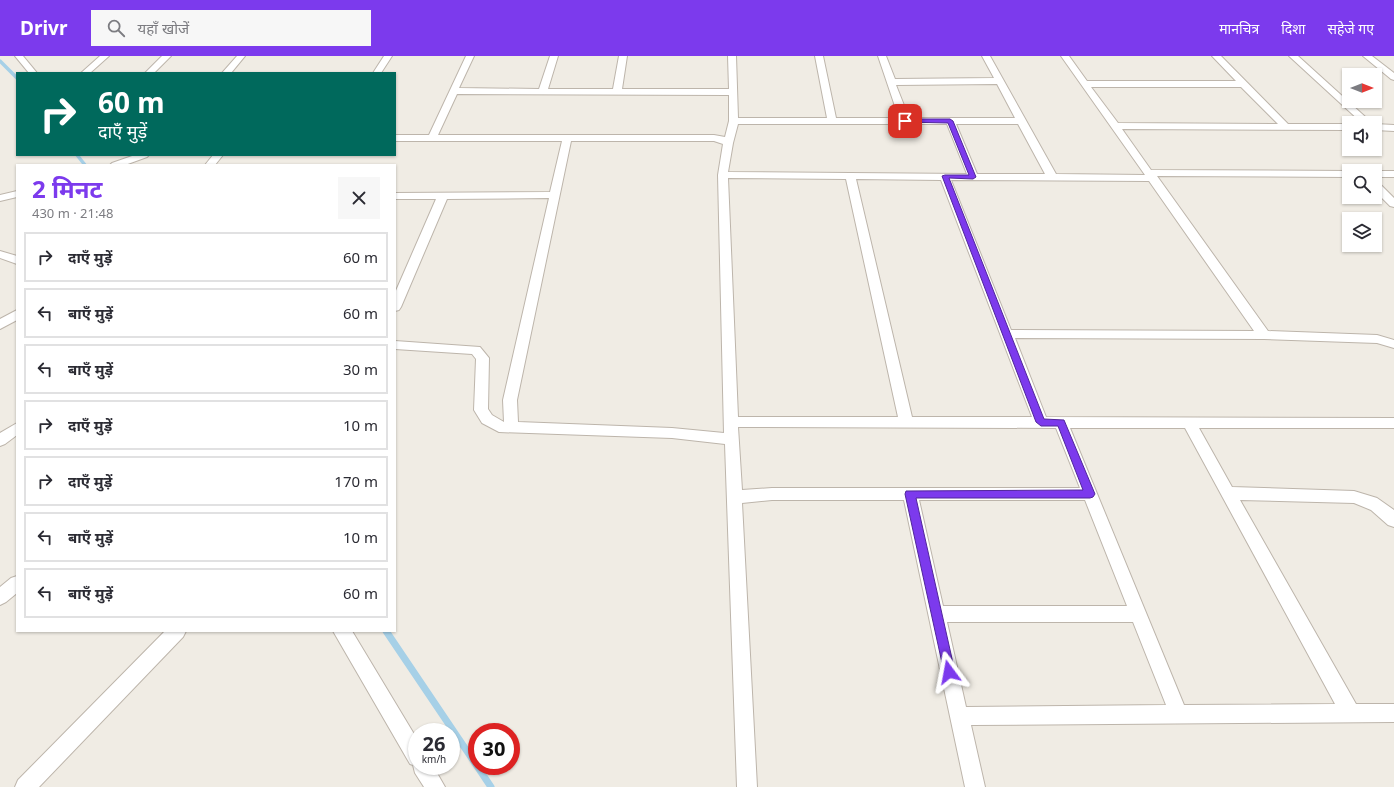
<!DOCTYPE html>
<html lang="hi">
<head>
<meta charset="utf-8">
<style>
  body { margin:0; font-family:"Noto Sans","Noto Sans Devanagari",sans-serif; background:#f7f7f7; color:#2b2b33; height:100vh; display:flex; flex-direction:column; font-size:15px; white-space:nowrap }
  * { box-sizing:border-box; margin:0 }
  p { font-size:13px; color:#7c7c81 }
  .icon { flex:none; width:22px; height:22px; fill:none; stroke:currentColor; stroke-width:2; stroke-linecap:round; stroke-linejoin:round }
  .map { position:relative; flex:1; overflow:hidden }
  .panel { position:absolute; left:16px; top:108px; width:380px; height:468px; display:flex; flex-direction:column; background:#fff; border-radius:0px; box-shadow:0 1px 3px #0004 }
  .panel>* { flex:none }
  .guide { position:absolute; left:16px; top:16px; width:380px; height:84px; border-radius:0px; box-shadow:0 1px 3px #0004; background:#00695c; color:#fff; overflow:hidden }
  .needle { width:26px; rotate:90deg }
  .tools { position:absolute; left:1342px; top:12px; display:grid; gap:8px }
  .tools a { display:grid; place-items:center; width:40px; height:40px; border-radius:0px; background:#fff; box-shadow:0 1px 3px #0004; font-size:20px }
  .speed { position:absolute; left:408px; top:667px; display:flex; gap:8px; font-size:20px; font-weight:700; text-align:center }
  .speed>* { display:grid; place-content:center; width:52px; height:52px; border-radius:50%; background:#fff; box-shadow:0 1px 3px #0004; line-height:1 }
  .speed small { font-size:10px; font-weight:400 }
  .speed .limit { border:6px solid #d22; background:#fff; color:#111 }
  .pin { position:absolute; display:grid; place-items:center; width:34px; height:34px; color:#fff; margin:-17px; border-radius:8px; box-shadow:0 2px 6px #0006 }
  .me { position:absolute; width:44px; margin:-22px; rotate:347deg; stroke-linejoin:round; filter:drop-shadow(0 0 3px #0008) }
  .turn { display:flex; align-items:center; gap:14px; height:84px; padding:0 16px; font-size:18px }
  .turn .icon { width:52px; height:52px; stroke-width:2.5 }
  .turn b { display:block; font-size:28px; line-height:34px }
  .round { display:grid; place-items:center; flex:none; width:42px; height:42px; border-radius:0px; background:#f7f7f7 }
  .overview { display:flex; align-items:center; justify-content:space-between; height:68px; padding:0 16px }
  h1 { font-size:24px; font-weight:700; line-height:30px; color:#7c3aed }
  ul { padding:0; list-style:none }
  li { display:flex; align-items:center; gap:12px; height:50px; margin:0 8px 6px; padding:0 8px; border:2px solid #e1e1e2; border-radius:0px }
  li div { flex:1 }
  li b { display:block; font-size:15px }
  li em { font-style:normal }
  header { display:flex; align-items:center; gap:24px; box-sizing:border-box; height:56px; padding:0 20px; background:#7c3aed; color:#fff }
  header strong { font-size:19px }
  nav { display:flex; gap:22px; margin-inline-start:auto; font-size:14px }
  .search { width:280px; height:36px; background:#f7f7f7; display:flex; align-items:center; gap:10px; box-sizing:border-box; padding:0 14px; border-radius:0px; color:#7c7c81; font-size:15px }
  .map>svg:first-child { display:block }
</style>
</head>
<body>
<header>
<strong>Drivr</strong>
<div class="search"><svg class="icon" aria-label="search" viewBox="0 0 24 24"><circle cx="10" cy="10" r="6"/><path d="M15 15l6 6"/></svg>यहाँ खोजें</div>
<nav><a>मानचित्र</a><a>दिशा</a><a>सहेजे गए</a></nav>
</header>
<div class="map">
<svg width="1394" height="731" viewBox="0 0 1394 731">
  <rect width="100%" height="100%" fill="#f0ece4"/>
  <g fill="none" stroke-linecap="round" stroke-linejoin="round">
    <!-- stream-far1 -->
    <path stroke="#a6d0e7" stroke-width="3.5" d="M0,5L17,22
      M77,99L85,109"/>
    <!-- stream -->
    <path stroke="#a6d0e7" stroke-width="7" d="M386,575L477,710
      M477,710L491,731"/>
    <defs>
      <path id="street" d="M15,0H23L37,17H29Z
        M100,0H109L90,17H81Z
        M162,0H171L154,17H145Z
        M237,0H245L231,17H222Z
        M384,0H392L381,17H373Z
        M466,0H474L459,32L539,33L550,0H558L548,33H613L619,0H627L622,33H729L728,0H736L738,62H827L815,0H823L836,62H899L878,0H886L895,23L994,22L982,0H990L1056,118L1145,119L1061,0H1069L1087,25H1236L1212,0H1221L1288,68H1349V74L1122,73L1151,114L1349,115V121L1157,120L1268,275L1377,279L1394,284V292L1377,287L1264,283L1015,282L1046,361L1394,362V372H1199L1232,431L1354,435L1377,442L1394,454V471L1388,469L1371,454L1354,447L1240,444L1356,648H1394V666L971,669L985,731H965L904,444H772L742,447L757,731H737L725,388L672,382L499,376L482,367L474,354L476,303L472,298L395,293V285L480,291L489,302L488,353L492,359L504,366L503,344L549,142L447,143L401,251L399,254L395,255V237L436,143H395V137L550,136L562,85H395V79H429ZM997,28L1015,62H909L896,29ZM1091,31H1241L1278,68L1118,67ZM457,38L729,39V65L725,81L714,79H438ZM738,68H947L967,118L728,116L733,87ZM956,68H1018L1045,118H977ZM571,85H714L723,88L718,119L724,377L672,372L518,366L517,344ZM728,122L846,123L898,361H738ZM856,123L941,124L1032,361H912ZM951,124L1149,125L1254,275L1011,274ZM738,371L1056,372L1080,432H772L742,434ZM1070,372H1185L1335,648L1184,649ZM919,444H1085L1127,550H943ZM947,566H1133L1166,649L966,651Z
        M1289,0H1298L1372,67H1362Z
        M1363,0H1372L1394,17V24L1391,23Z
        M1375,68L1394,69V75L1375,74Z
        M135,99H149L147,101L125,109H110L112,107Z
        M213,99H223L215,109H205Z
        M1375,115H1394V121H1375Z
        M1375,126L1379,127L1394,142V151L1390,150L1375,135Z
        M17,135V141L0,145V139Z
        M0,195L17,200V208L0,202Z
        M17,254V264L0,273V263Z
        M17,367V379L5,388L0,390V377Z
        M17,520V537L6,546L0,549V531L11,522Z
        M165,575H186L183,581L39,731H15L18,724Z
        M333,575H352L417,683V710H433L445,731H424L415,717L413,709L410,708Z"/>
    </defs>
    <!-- street casing -->
    <use href="#street" stroke="#bdb5ab" stroke-width="2"/>
    <!-- street -->
    <use href="#street" fill="#fff" fill-rule="evenodd"/>
  </g>
  <!-- route -->
  <path fill="#7c3aed" stroke="#51269a" d="M905,63H950L953,65L976,121L973,123L949,122L1044,363L1064,364L1095,438L1093,441L1090,442H916L955,616L954,620L949,622L945,620L944,616L905,438L906,435L1083,434L1058,370H1041L1036,366L942,120L945,119H969L948,67L903,66L902,65Z"/>
</svg>
<div class="tools">
<a><svg class="needle" viewBox="-14 -14 28 28"><path d="M0-13l5 13h-10z" fill="#e53935"/><path d="M0 13l5-13h-10z" fill="#7c7c81"/></svg></a>
<a><svg class="icon" aria-label="sound" viewBox="0 0 24 24"><path d="M4 9h4l5-4v14l-5-4H4zM17 9q2 3 0 6"/></svg></a>
<a><svg class="icon" aria-label="search" viewBox="0 0 24 24"><circle cx="10" cy="10" r="6"/><path d="M15 15l6 6"/></svg></a>
<a><svg class="icon" aria-label="layers" viewBox="0 0 24 24"><path d="M12 4l9 5-9 5-9-5zM3 14l9 5 9-5"/></svg></a>
</div>
<div class="speed"><div>26<small>km/h</small></div><div class="limit">30</div></div>
<div class="pin" style="left:905px;top:65px;background:#d93025"><svg class="icon" aria-label="arrive" viewBox="0 0 24 24"><path d="M6 21V4h12l-3 4 3 4H6"/></svg></div>
<svg class="me" style="left:949px;top:616px" viewBox="-20 -20 40 40"><path d="M0-17L14 15 0 8-14 15z" fill="#7c3aed" stroke="#fff" stroke-width="4"/></svg>
<div class="guide">
<div class="turn"><svg class="icon" aria-label="right" viewBox="0 0 24 24"><path d="M7 20v-9h11M14 6l5 5-5 5"/></svg><div><b>60 m</b>दाएँ मुड़ें</div></div>
</div>
<section class="panel">
<div class="overview"><div><h1>2 मिनट</h1><p>430 m · 21:48</p></div><a class="round"><svg class="icon" aria-label="close" viewBox="0 0 24 24"><path d="M6 6l12 12M18 6L6 18"/></svg></a></div>
<ul>
<li><svg class="icon" aria-label="right" viewBox="0 0 24 24"><path d="M7 20v-9h11M14 6l5 5-5 5"/></svg><div><b>दाएँ मुड़ें</b></div><em>60 m</em></li>
<li><svg class="icon" aria-label="left" viewBox="0 0 24 24"><path d="M17 20v-9H6M10 6l-5 5 5 5"/></svg><div><b>बाएँ मुड़ें</b></div><em>60 m</em></li>
<li><svg class="icon" aria-label="left" viewBox="0 0 24 24"><path d="M17 20v-9H6M10 6l-5 5 5 5"/></svg><div><b>बाएँ मुड़ें</b></div><em>30 m</em></li>
<li><svg class="icon" aria-label="right" viewBox="0 0 24 24"><path d="M7 20v-9h11M14 6l5 5-5 5"/></svg><div><b>दाएँ मुड़ें</b></div><em>10 m</em></li>
<li><svg class="icon" aria-label="right" viewBox="0 0 24 24"><path d="M7 20v-9h11M14 6l5 5-5 5"/></svg><div><b>दाएँ मुड़ें</b></div><em>170 m</em></li>
<li><svg class="icon" aria-label="left" viewBox="0 0 24 24"><path d="M17 20v-9H6M10 6l-5 5 5 5"/></svg><div><b>बाएँ मुड़ें</b></div><em>10 m</em></li>
<li><svg class="icon" aria-label="left" viewBox="0 0 24 24"><path d="M17 20v-9H6M10 6l-5 5 5 5"/></svg><div><b>बाएँ मुड़ें</b></div><em>60 m</em></li>
</ul>
</section>
</div>
</body>
</html>
